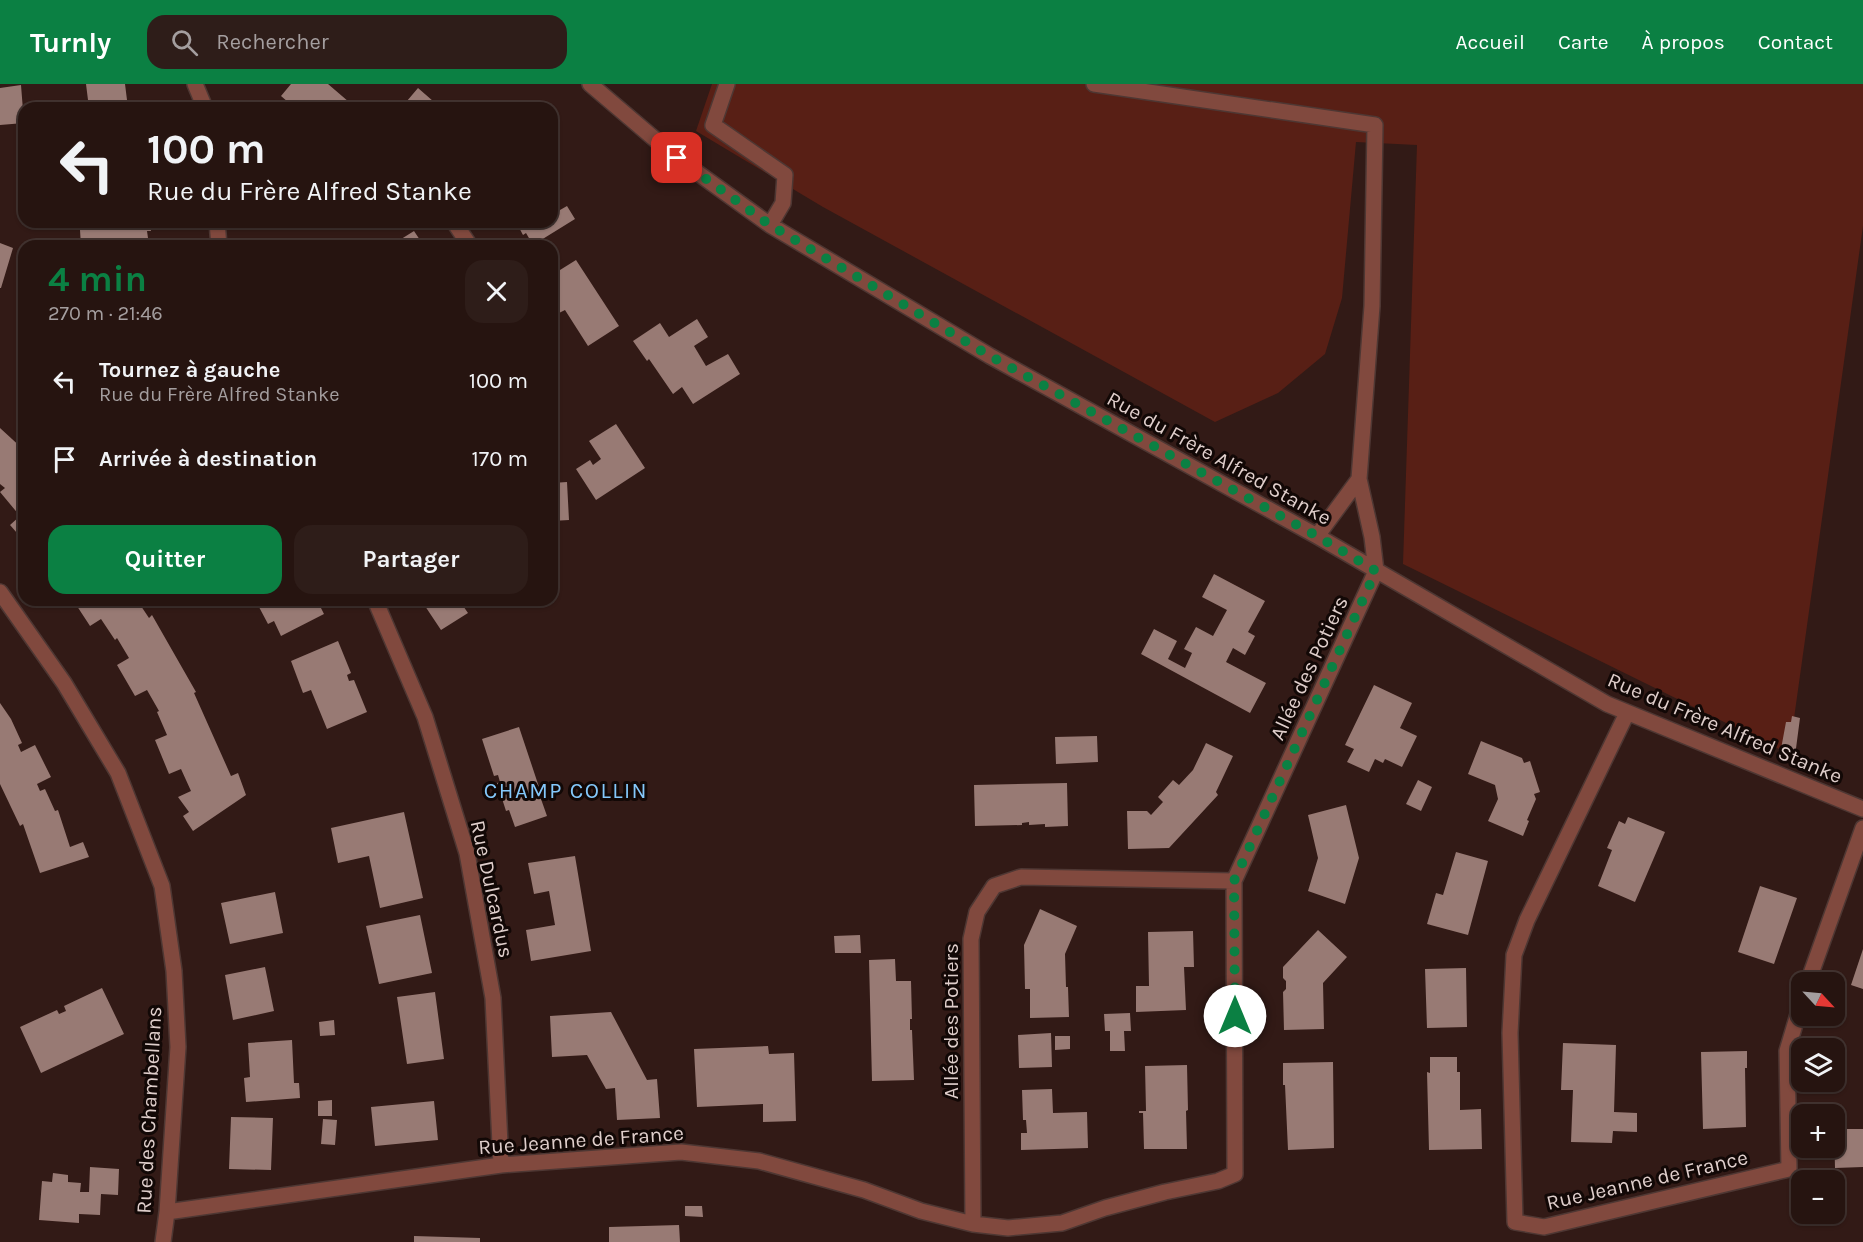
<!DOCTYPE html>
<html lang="fr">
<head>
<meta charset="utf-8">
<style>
  body { margin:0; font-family:Karla,sans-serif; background:#2e1d19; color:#f1f3f6; height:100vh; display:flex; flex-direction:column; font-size:22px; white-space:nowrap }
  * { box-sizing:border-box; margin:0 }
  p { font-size:20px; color:#a49e9f }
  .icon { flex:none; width:33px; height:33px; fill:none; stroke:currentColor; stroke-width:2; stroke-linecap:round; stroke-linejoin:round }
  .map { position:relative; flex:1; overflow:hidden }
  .details { position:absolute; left:18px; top:156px; width:540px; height:366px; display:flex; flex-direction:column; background:#261410; border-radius:18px; box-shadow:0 2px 4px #0004,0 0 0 2px #423330 }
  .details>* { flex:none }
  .guide { position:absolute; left:18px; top:18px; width:540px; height:126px; border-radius:18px; box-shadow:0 2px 4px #0004,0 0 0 2px #423330; background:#261410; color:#f1f3f6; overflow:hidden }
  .needle { width:39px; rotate:116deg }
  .fabs { position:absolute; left:1791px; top:888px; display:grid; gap:12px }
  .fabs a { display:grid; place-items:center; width:54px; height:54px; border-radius:12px; background:#261410; box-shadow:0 2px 4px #0004,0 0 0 2px #423330; font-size:30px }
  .pin { position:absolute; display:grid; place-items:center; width:51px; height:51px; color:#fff; margin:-26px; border-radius:12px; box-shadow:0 3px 9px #0006 }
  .me { position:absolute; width:66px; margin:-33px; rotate:0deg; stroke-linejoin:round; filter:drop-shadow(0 0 4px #0008) }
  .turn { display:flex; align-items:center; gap:21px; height:126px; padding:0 30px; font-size:27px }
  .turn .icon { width:78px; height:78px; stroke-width:2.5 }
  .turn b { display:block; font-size:42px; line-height:51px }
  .round { display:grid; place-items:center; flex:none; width:63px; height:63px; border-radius:18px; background:#2e1d19 }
  .overview { display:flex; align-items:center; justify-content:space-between; height:102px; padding:0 30px }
  h1 { font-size:36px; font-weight:700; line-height:45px; color:#0b8043 }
  .cta { display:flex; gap:12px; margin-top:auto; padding:12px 30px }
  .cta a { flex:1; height:69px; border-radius:18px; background:#0b8043; color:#fff; font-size:24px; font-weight:700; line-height:69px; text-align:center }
  .cta a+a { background:#2e1d19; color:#f1f3f6 }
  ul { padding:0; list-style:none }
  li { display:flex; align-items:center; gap:18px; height:78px; padding:0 30px }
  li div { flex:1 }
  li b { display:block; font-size:22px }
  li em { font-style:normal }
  header { display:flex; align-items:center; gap:36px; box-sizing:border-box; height:84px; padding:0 30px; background:#0b8043; color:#fff }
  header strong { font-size:28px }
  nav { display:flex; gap:33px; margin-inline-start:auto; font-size:21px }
  .search { width:420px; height:54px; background:#2e1d19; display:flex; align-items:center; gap:15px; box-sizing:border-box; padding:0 21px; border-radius:18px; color:#a49e9f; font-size:22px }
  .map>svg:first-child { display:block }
</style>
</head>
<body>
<header>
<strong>Turnly</strong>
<div class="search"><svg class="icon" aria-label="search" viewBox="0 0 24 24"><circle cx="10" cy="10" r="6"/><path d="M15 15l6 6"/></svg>Rechercher</div>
<nav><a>Accueil</a><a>Carte</a><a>À propos</a><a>Contact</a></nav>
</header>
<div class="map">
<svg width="1863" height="1158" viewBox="0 0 1863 1158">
  <rect width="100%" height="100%" fill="#321a16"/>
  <!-- green -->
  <path fill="#581f15" d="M712,0H1863V142L1789,670L1403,480L1417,61L1356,58L1342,214L1325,270L1278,309L1215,338L823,123L696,47Z"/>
  <!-- building -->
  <path fill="#987a74" d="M86,0H125L128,24H89Z
    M291,0H328L356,24H295L281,12Z
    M21,1L24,39L0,41V4Z
    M418,4L441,24H401Z
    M552,114L560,126L567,122L575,135L533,161L526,149L523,151L516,138H552Z
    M113,138H150L151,147H147L148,154H151L152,162H81L80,146L113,143Z
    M414,147L424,162H390Z
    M0,159L13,164L1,204H0Z
    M576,176L619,242L588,262L565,226L559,229L552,218V191Z
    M697,235L708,253L694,262L706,282L728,270L740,290L693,320L682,303L673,310L649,275L647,277L633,257L660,239L669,253Z
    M616,340L645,384L596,416L576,385L590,376L593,381L601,375L589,357Z
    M0,344L24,366V457L10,441L20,432L0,408L5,404L0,400Z
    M567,398L569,436L552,437V399Z
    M1214,490L1265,517L1248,548L1255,552L1245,571L1233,564L1226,578L1266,599L1250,629L1141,570L1154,545L1177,557L1168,575L1185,584L1192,569L1184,565L1196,543L1213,552L1227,526L1202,513Z
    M73,516H137L149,534L152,531L196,608L194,609L231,692L238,689L246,711L193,747L183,732L189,728L178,713L191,707L181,685L169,690L155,656L167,651L157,628L159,627L147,606L135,612L117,581L129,574L117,554L115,556L101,535L90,542Z
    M263,516H317L324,530L281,552L274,537L268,540L259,523L265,520Z
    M421,516H459L468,529L441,546Z
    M338,557L351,589L347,591L349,597L354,596L367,628L327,645L311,606L303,609L291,577Z
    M1374,601L1412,619L1400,644L1417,652L1402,683L1385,675L1383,679L1375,675L1369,688L1347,678L1354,665L1345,661Z
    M0,619L11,635L22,659L18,661L21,668L35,661L51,693L37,700L40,707L45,705L55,727L58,726L70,763L83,758L89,773L40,789L23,740L20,742L0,700Z
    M1792,632L1800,634L1795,672L1781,665L1786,638H1791Z
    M519,643L543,715H541L547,732L515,743L509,726L506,727L497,699L500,698L498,691L494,692L482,655Z
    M1097,652L1098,678L1056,680L1055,653Z
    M1481,657L1522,674L1524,679L1530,677L1540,708L1534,710L1536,715L1527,736L1529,737L1523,752L1488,737L1498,715L1495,701L1468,690Z
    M1206,659L1233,672L1216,708L1218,711L1169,764L1128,765L1127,727H1147L1151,731L1163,718L1158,713L1173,696L1179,701L1193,686Z
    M1418,696L1432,703L1421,727L1406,720Z
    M1067,699L1068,742L1045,743V740L1029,741V738L1022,739V741L975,742L974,701Z
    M1346,721L1359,774L1345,820L1308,807L1318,774L1308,731Z
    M404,728L423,814L380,824L369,772L338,779L331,744Z
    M1628,733L1665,748L1635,818L1598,802L1612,766L1607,764L1619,737L1625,740Z
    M1456,768L1488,777L1468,851L1427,840L1436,809L1443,811Z
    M575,772L591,867L531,877L526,846L555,841L549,807L534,810L528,779Z
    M1760,802L1797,814L1774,880L1738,868Z
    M275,808L283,849L230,860L221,819Z
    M1040,825L1077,842L1065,870L1066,903H1068L1069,933L1030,934V905H1025L1024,861Z
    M420,831L432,889L379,900L366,842Z
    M1318,846L1347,873L1323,899L1324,945L1284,946L1283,908L1286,905V897L1283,894V883Z
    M1193,847L1194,883H1184L1186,926L1136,928V902H1149L1148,848Z
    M860,851L861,869H835L834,852Z
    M1863,865V905L1851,901Z
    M895,875L896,897H911L912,935H910V946H912L914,996L872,997L869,876Z
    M265,883L274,927L233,936L225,891Z
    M1466,884L1467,943L1427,944L1425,885Z
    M102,904L124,950L41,989L20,943L57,926L59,930L66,927L64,922Z
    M435,908L444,975L407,980L397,913Z
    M611,928L647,996L657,995L660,1034L617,1036L615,1004L606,1005L587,971L552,973L550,932Z
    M1130,929L1131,947H1124L1125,967H1110V947H1105L1104,930Z
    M334,936L335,951L320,952L319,938Z
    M1051,949L1052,983L1019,984L1018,951Z
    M1055,952H1070V965L1055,966Z
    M292,956L294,999H299L300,1014L246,1018L244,994L250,993L248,959Z
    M1563,959L1616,961L1614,1028L1637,1029V1048L1613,1047L1612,1059L1571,1058L1573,1006H1561Z
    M768,962L769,970L794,969L796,1037L763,1038V1020L697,1023L694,965Z
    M1747,967V984H1745L1746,1043L1703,1045L1701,968Z
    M1430,973H1457V988H1460V1026L1481,1025L1482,1065L1429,1066L1427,988L1430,989Z
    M1333,978L1334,1064L1288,1066L1285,1001H1283V979Z
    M1187,981L1188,1026L1186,1027L1187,1065H1144L1143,1029H1139V1027H1146L1145,982Z
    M1052,1005L1053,1029L1087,1028L1088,1064L1021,1066V1049H1027L1026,1036H1023L1022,1006Z
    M332,1016V1032H318V1017Z
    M434,1017L438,1056L375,1062L371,1023Z
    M231,1033L273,1034L271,1086L229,1085Z
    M323,1035L337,1036L335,1061L321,1060Z
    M1834,1045H1863V1083L1835,1084Z
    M90,1083L119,1085L118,1111L101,1110L100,1131L79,1130V1139L39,1136L42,1097L52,1098L53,1089L68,1091V1098L81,1099L80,1108H89Z
    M685,1122H702L703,1133L685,1132Z
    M679,1141L680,1158H609V1143Z
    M414,1152L480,1154V1158H414Z"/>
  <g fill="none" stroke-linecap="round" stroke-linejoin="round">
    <defs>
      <path id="minor" d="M195,0L205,24
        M590,0L677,74L770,141L990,272L1317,452L1607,620L1863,725
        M727,0L713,41L785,91L783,119L770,141
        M217,138L219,162
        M454,138L470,162
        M1317,452L1359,395
        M0,508L64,599L118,689L162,802L174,887L178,963L167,1128L163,1158
        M375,516L425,633L467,769L493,914L501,1081
        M1627,629L1527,836L1514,871L1510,949L1515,1138L1544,1143L1789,1085L1787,967L1802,917
        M1808,898L1863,744
        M167,1128L501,1081L681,1068L759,1077L864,1106L921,1127L973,1140L1008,1144L1062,1139L1105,1124L1165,1108L1218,1097L1235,1090L1234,797L1376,487L1372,453L1359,395L1372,222L1375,41L1094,0
        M973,1140L971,855L977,828L994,802L1021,793L1234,797"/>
    </defs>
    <!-- minor casing -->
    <use href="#minor" stroke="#4e3733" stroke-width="18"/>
    <!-- minor -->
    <use href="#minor" stroke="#81493e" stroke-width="15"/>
  </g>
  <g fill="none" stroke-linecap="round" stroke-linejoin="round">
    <!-- route -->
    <path stroke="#0b8043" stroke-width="10" stroke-dasharray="0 18" d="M677,74L770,141L990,272L1317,452L1376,487L1234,797L1235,932"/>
  </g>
  <g text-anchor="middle" stroke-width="6" stroke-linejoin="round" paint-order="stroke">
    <!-- street labels -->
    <g font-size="21" fill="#dfcecb" stroke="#120806">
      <text transform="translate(1219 374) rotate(29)" y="7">Rue du Frère Alfred Stanke</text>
      <text transform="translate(1309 584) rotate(-65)" y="7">Allée des Potiers</text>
      <text transform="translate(1725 644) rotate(23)" y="7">Rue du Frère Alfred Stanke</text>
      <text transform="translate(492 805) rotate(78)" y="7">Rue Dulcardus</text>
      <text transform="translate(951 937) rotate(-90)" y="7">Allée des Potiers</text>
      <text transform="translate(149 1026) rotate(-87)" y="7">Rue des Chambellans</text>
      <text transform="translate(581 1056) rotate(-4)" y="7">Rue Jeanne de France</text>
      <text transform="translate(1647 1096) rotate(-13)" y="7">Rue Jeanne de France</text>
    </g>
    <!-- neighbourhood labels -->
    <g font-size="22" letter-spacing="1.5" fill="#84c8fb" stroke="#120806">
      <text x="566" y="714">CHAMP COLLIN</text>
    </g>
  </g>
</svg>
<div class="fabs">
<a><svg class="needle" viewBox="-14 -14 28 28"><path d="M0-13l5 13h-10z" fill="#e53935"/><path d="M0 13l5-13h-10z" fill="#a49e9f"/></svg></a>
<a><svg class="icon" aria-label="layers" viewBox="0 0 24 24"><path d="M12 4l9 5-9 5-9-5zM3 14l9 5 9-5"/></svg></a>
<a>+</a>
<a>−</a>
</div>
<div class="pin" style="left:677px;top:74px;background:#d93025"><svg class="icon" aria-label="arrive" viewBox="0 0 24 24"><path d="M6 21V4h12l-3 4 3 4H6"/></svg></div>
<svg class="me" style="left:1235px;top:932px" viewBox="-20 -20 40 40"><circle r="19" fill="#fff"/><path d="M0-13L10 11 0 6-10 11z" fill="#0b8043"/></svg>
<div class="guide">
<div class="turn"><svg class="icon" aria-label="left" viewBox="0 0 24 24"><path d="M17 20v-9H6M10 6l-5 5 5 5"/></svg><div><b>100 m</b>Rue du Frère Alfred Stanke</div></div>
</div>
<section class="details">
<div class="overview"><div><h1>4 min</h1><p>270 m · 21:46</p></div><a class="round"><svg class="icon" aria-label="close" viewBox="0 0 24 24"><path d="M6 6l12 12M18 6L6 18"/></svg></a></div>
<ul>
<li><svg class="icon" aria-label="left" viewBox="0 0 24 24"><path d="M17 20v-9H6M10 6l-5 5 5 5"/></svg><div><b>Tournez à gauche</b><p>Rue du Frère Alfred Stanke</p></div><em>100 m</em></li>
<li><svg class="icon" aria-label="arrive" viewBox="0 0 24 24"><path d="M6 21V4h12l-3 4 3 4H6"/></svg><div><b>Arrivée à destination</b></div><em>170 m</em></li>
</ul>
<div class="cta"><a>Quitter</a><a>Partager</a></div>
</section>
</div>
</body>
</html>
